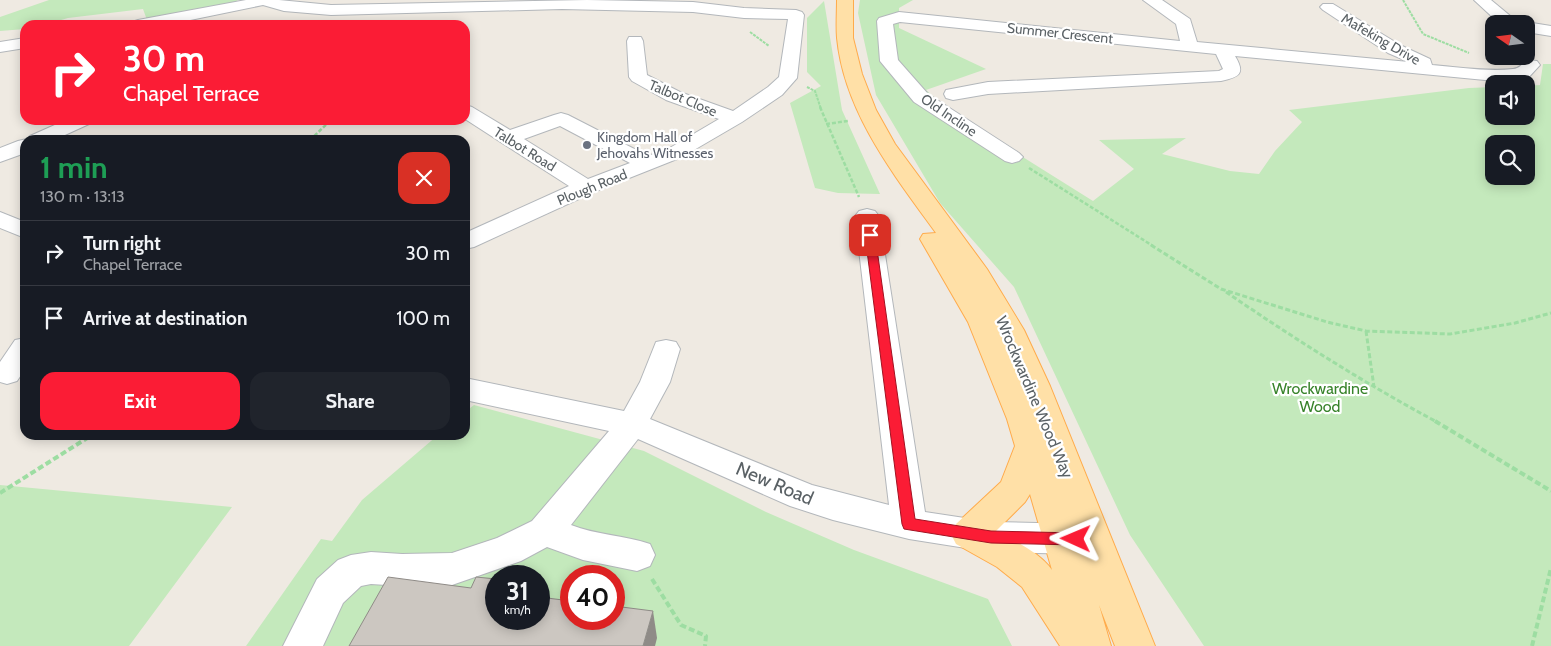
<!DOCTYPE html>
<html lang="en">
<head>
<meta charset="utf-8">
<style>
  body { margin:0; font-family:Cabin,sans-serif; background:#20242c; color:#f1f3f6; height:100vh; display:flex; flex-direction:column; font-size:19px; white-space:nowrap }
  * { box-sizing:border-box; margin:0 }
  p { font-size:16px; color:#9ea1a6 }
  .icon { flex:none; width:28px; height:28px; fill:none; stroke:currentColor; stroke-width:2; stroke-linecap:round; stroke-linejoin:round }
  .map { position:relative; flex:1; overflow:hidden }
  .side { position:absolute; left:20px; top:135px; width:450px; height:305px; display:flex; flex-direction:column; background:#171b24; border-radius:15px; box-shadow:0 2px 12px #0003 }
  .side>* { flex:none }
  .banner { position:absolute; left:20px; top:20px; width:450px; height:105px; border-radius:15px; box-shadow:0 2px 12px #0003; background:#fb1c35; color:#fff; overflow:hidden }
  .needle { width:32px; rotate:284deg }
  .buttons { position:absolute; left:1485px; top:15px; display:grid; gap:10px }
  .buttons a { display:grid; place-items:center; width:50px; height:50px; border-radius:10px; background:#171b24; box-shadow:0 2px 12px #0003; font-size:25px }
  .speed { position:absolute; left:485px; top:565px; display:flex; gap:10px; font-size:25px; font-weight:700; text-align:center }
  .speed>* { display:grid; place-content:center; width:65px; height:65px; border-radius:50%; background:#171b24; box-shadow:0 2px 12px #0003; line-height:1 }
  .speed small { font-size:12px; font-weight:400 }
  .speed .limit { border:8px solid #d22; background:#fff; color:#111 }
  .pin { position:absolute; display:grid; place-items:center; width:42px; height:42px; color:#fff; margin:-21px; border-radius:10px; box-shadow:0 2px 8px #0006 }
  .me { position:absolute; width:55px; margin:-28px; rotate:271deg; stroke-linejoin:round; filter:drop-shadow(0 0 4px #0008) }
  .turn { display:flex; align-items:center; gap:18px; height:105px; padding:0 20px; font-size:22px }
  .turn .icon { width:65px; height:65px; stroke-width:2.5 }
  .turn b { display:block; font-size:35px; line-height:42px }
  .round { display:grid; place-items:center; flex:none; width:52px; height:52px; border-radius:15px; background:#20242c }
  .headline { display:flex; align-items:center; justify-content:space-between; height:85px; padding:0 20px }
  h1 { font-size:30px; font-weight:700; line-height:38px; color:#1e9e55 }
  .cta { display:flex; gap:10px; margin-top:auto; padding:10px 20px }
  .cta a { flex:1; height:58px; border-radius:15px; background:#fb1c35; color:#fff; font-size:20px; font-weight:700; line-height:58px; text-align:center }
  .cta a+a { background:#20242c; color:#f1f3f6 }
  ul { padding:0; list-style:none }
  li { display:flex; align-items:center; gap:15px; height:65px; padding:0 20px; border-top:1px solid #363941 }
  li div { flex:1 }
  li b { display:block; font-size:19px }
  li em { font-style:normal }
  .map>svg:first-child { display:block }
</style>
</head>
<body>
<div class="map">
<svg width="1551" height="646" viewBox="0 0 1551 646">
  <rect width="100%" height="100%" fill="#efeae2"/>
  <!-- green -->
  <path fill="#c4e9bc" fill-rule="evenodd" d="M49,0H238L229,5L147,20L143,9L68,18L44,25H25V29L0,31V17Z
    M860,0H913L899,8V28L986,69L926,90L951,112L1093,201L1134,169L1099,140L1186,138L1162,154L1230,171L1259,174L1275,151L1302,122L1289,110L1469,88L1494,87V116H1526V86L1540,85L1543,64H1551V646H1204L1130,535L1014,287L940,203L876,95L858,13ZM1494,144H1526V176H1494Z
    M824,1L842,110L880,194L838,193L815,188L790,103L821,86L807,72V18Z
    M474,405L644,451L766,512L854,550L988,599L1012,646H246L321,539L332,541L362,500L438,435H465V412ZM496,576H539V619H496ZM571,576H614V619H571Z
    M0,485L11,486L232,507L129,646H0Z"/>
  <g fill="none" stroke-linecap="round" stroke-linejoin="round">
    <defs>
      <path id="minor" d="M246,0H279L331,5L587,0L693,2L744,8L796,10L802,12L804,15L797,78L782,95L742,122L682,157L594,192L474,247L465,249V233L569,186L465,119V105L472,107L510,130L554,115L561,113L568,115L648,156L668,149L719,119L666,100L632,81L629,77L627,41L629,37H641L643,41L647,75L680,92L733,111L768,87L779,77L788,19L744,18L693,12L562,9L331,15L284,11L263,5L166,25H130L132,22L138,20ZM560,126L630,163L588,179L524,139Z
        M1143,0H1162L1190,19L1197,42L1409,62L1388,53L1323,10L1320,7L1323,4H1333L1400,45L1430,59L1432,65C1458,67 1487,72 1513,69C1523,68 1523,58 1537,61L1540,65L1528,78L1485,80L1235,56C1246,74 1239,77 1221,81L988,94L953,100L946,98L944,94L946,90L988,82L1219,71L1223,69L1216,54L900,22L893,24L898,60L928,94L1019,153L1023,157L1019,161L1012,163L1005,161L914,102L880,61L877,21L879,18L899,12L1180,41L1176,24Z
        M1474,0H1491L1520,24H1500Z
        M1526,22L1551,26V36L1526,32V24H1520Z
        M25,38V48L0,52V42Z
        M66,120H92L89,124L54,140H25V153L0,162V148L18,141L27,139L30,136Z
        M867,209L875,211L879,216L925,512L991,522L1080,524L1093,528L1098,539L1093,550L1080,554L991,552L909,539L833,520L790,506L638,439L571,525C596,535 624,535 650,544L655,555L650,566L637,571L583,560L547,547L521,561L452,585L402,586L371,584L361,586L343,603L323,646H283L317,579L338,560L351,555L371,552L402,554L452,553L497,538L532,521L609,431L465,400V378L624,411L640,382L656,342L666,340L676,342L680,349L670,382L650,419L812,485L889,505L855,216L859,211Z
        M0,212L25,222V238L0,228Z
        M25,338V369L17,381L7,384L0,382V362L15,340Z"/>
      <path id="major" d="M837,0H853V38L862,74L876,110L895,144L987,269L1024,330L1050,386L1155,646H1115L1099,605L1111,646H1060L1022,587L997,567L956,544L951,534L956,524L1001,482L1015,446L1007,419L968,322L920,239L923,234L936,233C894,175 844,112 837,38C836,26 837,12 837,0ZM1030,494L1052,570C1039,552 1015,541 996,531L1025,502Z"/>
    </defs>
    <!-- minor casing -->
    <use href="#minor" stroke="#b3b7bb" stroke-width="2"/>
    <!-- major casing -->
    <use href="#major" stroke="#ffab4b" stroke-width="2"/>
    <!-- path-far3 -->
    <path stroke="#9ddda2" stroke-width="2" stroke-dasharray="3 1" stroke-linecap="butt" d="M1403,0L1423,34L1469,53
      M750,32L769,46
      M807,87L815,91L821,109"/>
    <!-- path-far2 -->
    <path stroke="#9ddda2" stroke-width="2.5" stroke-dasharray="4 2" stroke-linecap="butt" d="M820,107L859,197
      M826,124L848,121
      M310,140L331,120
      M1029,168L1153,246"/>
    <!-- path-far1 -->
    <path stroke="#9ddda2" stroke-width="3" stroke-dasharray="5 2.5" stroke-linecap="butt" d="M1151,245L1221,289L1327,322L1366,331L1450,334L1515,323L1551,313
      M1226,292C1295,339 1364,383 1437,422
      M1366,331L1374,387"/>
    <!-- path -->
    <path stroke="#9ddda2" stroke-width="4" stroke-dasharray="6 3" stroke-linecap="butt" d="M1435,421L1551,491
      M0,493L92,435
      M652,579L681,625L706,636L705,646
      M1532,646L1551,568"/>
    <!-- minor -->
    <use href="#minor" fill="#fff" fill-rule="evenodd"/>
    <!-- major -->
    <use href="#major" fill="#ffe0a7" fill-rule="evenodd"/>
  </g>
  <!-- shaded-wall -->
  <path fill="#8f8b87" d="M653,611L657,638L655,646H643Z"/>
  <!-- building -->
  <path fill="#ccc7c1" stroke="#8f8b87" d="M388,577L471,588L476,577L496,579V619H539V597L571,601V619H614V606L653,611L643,646H349Z"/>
  <!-- route -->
  <path fill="#fb1c35" stroke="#a31222" d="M870,232L875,235L915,519L991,531L1076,533L1082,535L1084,539L1082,543L1076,545L991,543L904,529L902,524L865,235Z"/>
  <!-- markers -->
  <circle fill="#6b7280" stroke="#fff" stroke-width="2" cx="587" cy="145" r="5"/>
  <g text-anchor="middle" stroke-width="4.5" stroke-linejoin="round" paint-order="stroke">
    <!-- far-street labels -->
    <g font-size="14" fill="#5a6165" stroke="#fff">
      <text transform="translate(1060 33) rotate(6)" y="5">Summer Crescent</text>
      <text transform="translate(1381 39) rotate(30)" y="5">Mafeking Drive</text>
      <text transform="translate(683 98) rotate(23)" y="5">Talbot Close</text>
      <text transform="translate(949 115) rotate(34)" y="5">Old Incline</text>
      <text transform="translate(525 149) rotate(32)" y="5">Talbot Road</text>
      <text transform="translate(592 187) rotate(-22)" y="5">Plough Road</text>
    </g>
    <!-- far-worship labels -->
    <g font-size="14" fill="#5b616d" stroke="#fff" text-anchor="start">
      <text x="597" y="142">Kingdom Hall of<tspan x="597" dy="16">Jehovahs Witnesses</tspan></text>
    </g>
    <!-- park labels -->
    <g font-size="16" fill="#38832b" stroke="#fff">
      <text x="1320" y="394">Wrockwardine<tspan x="1320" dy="18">Wood</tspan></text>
    </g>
    <!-- street labels -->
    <g font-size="16" fill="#5a6165" stroke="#fff">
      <text transform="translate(1035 397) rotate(67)" y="6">Wrockwardine Wood Way</text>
    </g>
    <!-- near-street labels -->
    <g font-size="19" fill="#5a6165" stroke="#fff">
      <text transform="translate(775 483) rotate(23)" y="7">New Road</text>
    </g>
  </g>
</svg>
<div class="buttons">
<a><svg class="needle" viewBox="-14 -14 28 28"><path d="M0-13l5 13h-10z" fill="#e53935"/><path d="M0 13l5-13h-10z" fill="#9ea1a6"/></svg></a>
<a><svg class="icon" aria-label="sound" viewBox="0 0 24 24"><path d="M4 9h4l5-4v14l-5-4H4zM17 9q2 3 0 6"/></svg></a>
<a><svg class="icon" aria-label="search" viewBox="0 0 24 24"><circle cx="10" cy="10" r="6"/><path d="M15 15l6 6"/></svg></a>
</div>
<div class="speed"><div>31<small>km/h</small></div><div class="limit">40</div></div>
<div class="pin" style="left:870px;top:235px;background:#d93025"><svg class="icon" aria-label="arrive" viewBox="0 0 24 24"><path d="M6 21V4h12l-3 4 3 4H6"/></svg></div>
<svg class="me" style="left:1076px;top:539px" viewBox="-20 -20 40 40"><path d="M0-17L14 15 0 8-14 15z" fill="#fb1c35" stroke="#fff" stroke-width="4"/></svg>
<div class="banner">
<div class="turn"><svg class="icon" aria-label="right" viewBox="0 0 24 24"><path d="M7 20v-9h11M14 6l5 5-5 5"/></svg><div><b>30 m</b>Chapel Terrace</div></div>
</div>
<section class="side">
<div class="headline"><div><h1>1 min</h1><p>130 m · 13:13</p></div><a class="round" style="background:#d93025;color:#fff"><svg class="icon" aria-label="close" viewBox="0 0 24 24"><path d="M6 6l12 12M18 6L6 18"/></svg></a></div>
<ul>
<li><svg class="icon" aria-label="right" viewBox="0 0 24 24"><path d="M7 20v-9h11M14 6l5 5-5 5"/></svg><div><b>Turn right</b><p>Chapel Terrace</p></div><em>30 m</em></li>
<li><svg class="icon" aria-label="arrive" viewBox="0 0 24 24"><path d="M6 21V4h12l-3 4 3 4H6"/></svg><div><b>Arrive at destination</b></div><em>100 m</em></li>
</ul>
<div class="cta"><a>Exit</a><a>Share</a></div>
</section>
</div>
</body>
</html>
